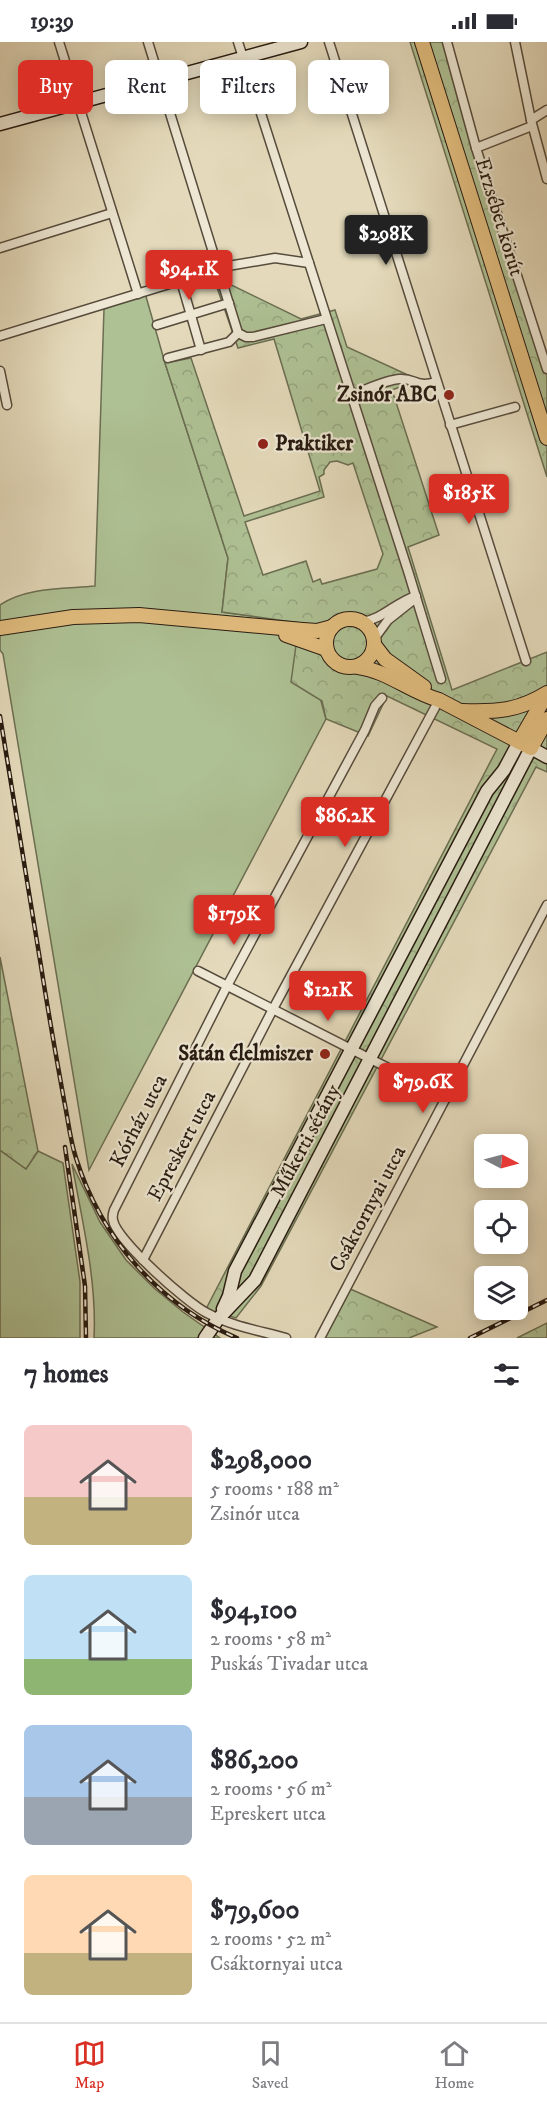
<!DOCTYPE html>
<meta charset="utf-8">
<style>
:root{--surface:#fff;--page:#f2f2f3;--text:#2b2b33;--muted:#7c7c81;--line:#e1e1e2;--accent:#d93025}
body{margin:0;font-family:"IM FELL DW Pica",serif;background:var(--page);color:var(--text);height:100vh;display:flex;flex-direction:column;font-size:22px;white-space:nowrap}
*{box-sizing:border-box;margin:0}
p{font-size:20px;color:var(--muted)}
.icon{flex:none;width:33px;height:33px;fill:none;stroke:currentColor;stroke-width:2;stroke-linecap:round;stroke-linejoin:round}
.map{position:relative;height:1296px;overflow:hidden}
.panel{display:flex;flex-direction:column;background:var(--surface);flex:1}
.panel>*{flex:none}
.hud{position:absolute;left:18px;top:18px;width:512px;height:54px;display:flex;gap:12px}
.needle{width:39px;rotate:96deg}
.tools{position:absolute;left:474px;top:1092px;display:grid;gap:12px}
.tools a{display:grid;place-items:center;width:54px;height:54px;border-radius:9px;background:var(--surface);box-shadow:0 3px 15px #0003;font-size:30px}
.price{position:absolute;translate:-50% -51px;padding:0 14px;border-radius:6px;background:var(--accent);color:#fff;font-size:20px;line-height:39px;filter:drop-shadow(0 2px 3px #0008)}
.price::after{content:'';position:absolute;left:50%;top:36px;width:18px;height:14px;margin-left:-9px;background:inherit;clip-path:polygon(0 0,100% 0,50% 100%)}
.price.on{background:#222;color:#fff}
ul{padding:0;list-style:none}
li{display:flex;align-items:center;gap:18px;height:150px;padding:0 24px}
li span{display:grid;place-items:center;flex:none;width:168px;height:120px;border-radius:9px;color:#555}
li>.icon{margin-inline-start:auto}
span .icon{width:72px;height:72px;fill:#fffc;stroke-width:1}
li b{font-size:26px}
h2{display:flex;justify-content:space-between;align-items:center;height:72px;padding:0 24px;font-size:26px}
.chip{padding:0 21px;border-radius:9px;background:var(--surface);box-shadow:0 3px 15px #0003;font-size:21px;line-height:54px}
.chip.on{background:var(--accent);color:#fff}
.status{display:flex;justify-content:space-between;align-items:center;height:42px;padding:0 30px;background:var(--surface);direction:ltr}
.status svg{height:16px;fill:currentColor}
.dock{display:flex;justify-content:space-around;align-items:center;height:84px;border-top:2px solid var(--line);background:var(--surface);font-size:16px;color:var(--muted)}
.dock a{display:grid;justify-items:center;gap:3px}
.dock .on{color:var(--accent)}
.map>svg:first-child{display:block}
</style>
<div class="status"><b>19:39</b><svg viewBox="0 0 49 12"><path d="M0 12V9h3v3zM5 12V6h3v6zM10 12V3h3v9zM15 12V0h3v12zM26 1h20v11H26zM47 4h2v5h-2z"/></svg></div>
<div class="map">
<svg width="547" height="1296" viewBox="0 0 547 1296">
<defs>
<pattern id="forest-crowns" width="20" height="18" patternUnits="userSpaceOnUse" patternTransform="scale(1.5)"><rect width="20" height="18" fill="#aec194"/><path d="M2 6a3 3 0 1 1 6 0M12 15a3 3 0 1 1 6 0" fill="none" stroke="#96a57f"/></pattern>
</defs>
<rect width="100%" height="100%" fill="#e4dabb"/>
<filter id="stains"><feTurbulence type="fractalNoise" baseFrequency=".00333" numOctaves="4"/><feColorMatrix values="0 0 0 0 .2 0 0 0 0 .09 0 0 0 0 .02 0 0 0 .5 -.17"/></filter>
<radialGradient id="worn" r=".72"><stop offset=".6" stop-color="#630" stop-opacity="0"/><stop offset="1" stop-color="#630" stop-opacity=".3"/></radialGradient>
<g fill="#aec194" stroke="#6b6e52" stroke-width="1.5">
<path d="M145,251L165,321L228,516L222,570L299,580L326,677L89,1128L3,612L0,608V563C26,545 64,547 95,544L104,267Z"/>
<path d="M0,1108L26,1127L38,1109L63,1121L80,1240V1296H0Z"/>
<path d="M72,1122L100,1180L126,1218L155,1247L183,1270L220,1296H94C97,1238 82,1179 72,1122Z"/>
</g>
<g fill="url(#forest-crowns)" stroke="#6b6e52" stroke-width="1.5" fill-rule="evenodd">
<path d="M410,0H451L471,82L547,320V435Z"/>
<path d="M213,234L301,277L335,268L347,305L408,333V342L392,348L439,493L408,505L452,648L547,610V730L536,725L261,1244L236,1276L206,1267L497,707L387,654L368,694L326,677L322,659L291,640L299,581L222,570L228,516L165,321L191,316L244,474L320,449L274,297L238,306ZM337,419L348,423L353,421L383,512L377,527L322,542L320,537L313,540L306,519L263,533L245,480L324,455L319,435L324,432V428L330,420Z"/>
<path d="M0,915L38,1109L26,1127L0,1108Z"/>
<path d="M348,1246L437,1285L409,1296H319Z"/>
<path d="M547,1281V1296H517Z"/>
</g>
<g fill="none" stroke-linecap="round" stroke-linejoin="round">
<defs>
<g id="street">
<path d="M59,0L138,252"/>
<path d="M148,0L238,291L246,295H253L326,277"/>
<path d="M238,0L408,529L441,637"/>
<path d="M329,0L526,619"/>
<path d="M447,0L476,106L547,327"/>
<path d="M515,0L531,78L547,137"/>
<path d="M531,78L547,68"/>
<path d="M476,106L532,84"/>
<path d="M0,206L112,171"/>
<path d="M181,239L201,308"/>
<path d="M157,283L229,261"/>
<path d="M0,294L228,224L275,216L309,221"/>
<path d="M168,316L229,300L238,291"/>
<path d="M0,329L7,363"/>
<path d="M351,353C366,348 384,338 400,337C416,336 415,346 436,340"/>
<path d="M450,383L515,365"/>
<path d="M362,580C383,577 396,560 416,554"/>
<path d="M374,597L388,578L412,559"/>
<path d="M198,929L447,1056"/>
<path d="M143,1218L273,967L439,658"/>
<path d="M286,1296C261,1289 231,1284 207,1271C187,1261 116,1198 113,1178C112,1174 113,1171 114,1168L227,944L365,688L375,664L382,656"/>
<path d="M320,1296L547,863"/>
</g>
<g id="secondary">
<path d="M0,82L301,0"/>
<path d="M223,1267L229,1254L235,1229L487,749L504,728L519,700"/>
<path d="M205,1296L218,1277L255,1238L531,706L547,715"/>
</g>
<g id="primary">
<path d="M422,0L547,396"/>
<circle cx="350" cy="601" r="24"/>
<path d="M0,586L73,575L139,573L303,588L317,589L332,585"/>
<path d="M286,593L326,607"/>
<path d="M375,604L385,617L424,645"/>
<path d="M358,625C388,629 410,650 439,658L531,706L547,677"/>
<path d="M463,669C497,670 518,669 547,651"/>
<path d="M519,700L541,662L547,656"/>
</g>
</defs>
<use href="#street" stroke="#574b3c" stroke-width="11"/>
<use href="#secondary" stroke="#281b11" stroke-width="15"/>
<use href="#primary" stroke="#281b11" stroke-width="16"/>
<use href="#street" stroke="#ede7d3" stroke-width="8"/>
<use href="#secondary" stroke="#ede7d3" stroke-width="12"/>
<use href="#primary" stroke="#e2bd7e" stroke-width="14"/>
<defs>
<g id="rail">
<path d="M0,674C14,757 27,841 41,924C48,969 56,1014 64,1058C68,1077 70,1098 76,1116C101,1196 159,1263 237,1296"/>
<path d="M65,1105L85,1244L86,1296"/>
<path d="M470,1296L547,1258"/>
</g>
</defs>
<use href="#rail" stroke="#281b11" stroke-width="4.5"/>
<use href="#rail" stroke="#ede7d3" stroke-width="2" stroke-dasharray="7" stroke-linecap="butt"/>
</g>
<g fill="#8f2418" stroke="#ede7d3" stroke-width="2">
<circle cx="449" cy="353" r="6"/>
<circle cx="263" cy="402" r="6"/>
<circle cx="325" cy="1012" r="6"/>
</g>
<g text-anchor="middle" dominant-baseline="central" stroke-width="4.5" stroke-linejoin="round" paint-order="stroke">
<g font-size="21" fill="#281b11" stroke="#ede7d3">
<text transform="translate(499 175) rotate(73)">Erzsébet körút</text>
<text transform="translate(139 1079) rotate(-63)">Kórház utca</text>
<text transform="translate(306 1099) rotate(-62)">Műkerti sétány</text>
<text transform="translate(182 1104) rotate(-62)">Epreskert utca</text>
<text transform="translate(368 1167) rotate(-62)">Csáktornyai utca</text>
</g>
<g font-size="21" font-weight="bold" fill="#281b11" stroke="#ede7d3" text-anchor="end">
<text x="437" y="353">Zsinór ABC</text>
<text x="275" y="402" text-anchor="start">Praktiker</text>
<text x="313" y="1012">Sátán élelmiszer</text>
</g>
</g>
<rect width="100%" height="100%" filter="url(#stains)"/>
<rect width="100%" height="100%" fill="url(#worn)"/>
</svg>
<div class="tools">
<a><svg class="needle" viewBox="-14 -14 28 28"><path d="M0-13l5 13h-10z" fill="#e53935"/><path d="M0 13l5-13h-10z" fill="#7c7c81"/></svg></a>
<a><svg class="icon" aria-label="locate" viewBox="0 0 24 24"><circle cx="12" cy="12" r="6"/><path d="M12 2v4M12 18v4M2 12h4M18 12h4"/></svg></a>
<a><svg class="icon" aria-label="layers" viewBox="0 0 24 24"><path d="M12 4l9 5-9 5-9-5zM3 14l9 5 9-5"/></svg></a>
</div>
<b class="price on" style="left:386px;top:224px">$298K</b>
<b class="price" style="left:189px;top:259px">$94.1K</b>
<b class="price" style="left:469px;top:483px">$185K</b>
<b class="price" style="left:345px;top:806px">$86.2K</b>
<b class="price" style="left:234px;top:904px">$179K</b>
<b class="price" style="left:328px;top:980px">$121K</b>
<b class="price" style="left:423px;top:1072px">$79.6K</b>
<div class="hud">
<a class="chip on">Buy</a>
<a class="chip">Rent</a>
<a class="chip">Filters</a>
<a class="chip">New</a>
</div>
</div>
<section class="panel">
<h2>7 homes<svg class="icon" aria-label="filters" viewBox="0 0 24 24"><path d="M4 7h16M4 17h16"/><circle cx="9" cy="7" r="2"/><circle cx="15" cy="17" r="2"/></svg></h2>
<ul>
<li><span style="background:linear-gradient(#f6c9c9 60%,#c2b280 0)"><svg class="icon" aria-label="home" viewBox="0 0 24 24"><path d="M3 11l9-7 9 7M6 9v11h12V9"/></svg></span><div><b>$298,000</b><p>5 rooms · 188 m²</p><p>Zsinór utca</p></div></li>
<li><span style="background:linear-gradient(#bfe0f5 70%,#8fb573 0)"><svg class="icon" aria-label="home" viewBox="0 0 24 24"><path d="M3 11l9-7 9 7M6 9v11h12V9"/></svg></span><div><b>$94,100</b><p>2 rooms · 58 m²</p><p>Puskás Tivadar utca</p></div></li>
<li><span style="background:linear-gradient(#a9c7e8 60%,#9aa5b1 0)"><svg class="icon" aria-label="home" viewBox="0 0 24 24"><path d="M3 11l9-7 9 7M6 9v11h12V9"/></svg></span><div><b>$86,200</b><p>2 rooms · 56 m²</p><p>Epreskert utca</p></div></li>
<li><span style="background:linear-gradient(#ffd9b3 65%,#c2b280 0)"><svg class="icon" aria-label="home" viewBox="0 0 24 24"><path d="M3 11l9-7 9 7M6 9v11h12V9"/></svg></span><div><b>$79,600</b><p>2 rooms · 52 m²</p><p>Csáktornyai utca</p></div></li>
</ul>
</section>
<nav class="dock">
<a class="on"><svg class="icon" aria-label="map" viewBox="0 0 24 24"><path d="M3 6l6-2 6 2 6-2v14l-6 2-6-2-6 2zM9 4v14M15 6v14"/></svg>Map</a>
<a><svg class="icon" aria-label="saved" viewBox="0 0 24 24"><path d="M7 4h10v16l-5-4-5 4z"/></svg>Saved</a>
<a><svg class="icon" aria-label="home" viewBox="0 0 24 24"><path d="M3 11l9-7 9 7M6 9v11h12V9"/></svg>Home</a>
</nav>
